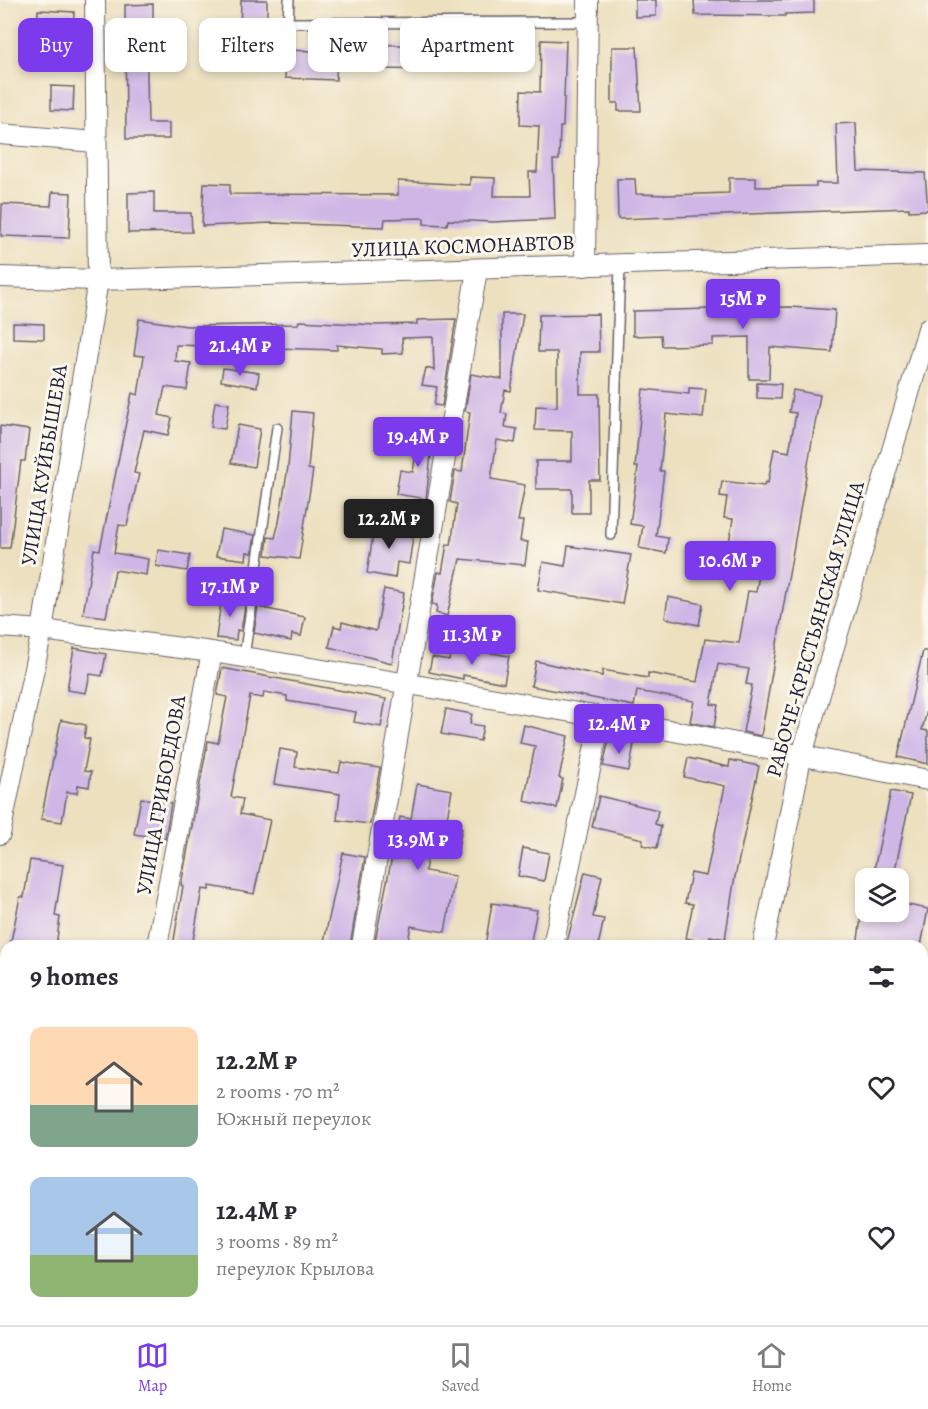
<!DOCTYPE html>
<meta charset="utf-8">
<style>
:root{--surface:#fff;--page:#f2f2f3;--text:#2b2b33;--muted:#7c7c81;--line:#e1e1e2;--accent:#7c3aed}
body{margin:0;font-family:Alegreya,serif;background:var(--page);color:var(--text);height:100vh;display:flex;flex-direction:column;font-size:22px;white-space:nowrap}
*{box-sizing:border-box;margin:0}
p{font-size:20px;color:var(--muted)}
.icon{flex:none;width:33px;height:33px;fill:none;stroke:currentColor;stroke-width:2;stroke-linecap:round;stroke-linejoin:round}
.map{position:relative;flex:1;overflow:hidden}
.drawer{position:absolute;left:0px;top:940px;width:928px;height:386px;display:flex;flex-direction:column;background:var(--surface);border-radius:18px 18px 0 0;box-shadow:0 3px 9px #0003}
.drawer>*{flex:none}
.top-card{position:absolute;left:18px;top:18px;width:600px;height:54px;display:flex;gap:12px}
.controls{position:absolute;left:855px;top:868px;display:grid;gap:12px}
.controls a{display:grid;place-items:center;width:54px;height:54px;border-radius:12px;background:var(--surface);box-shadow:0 3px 9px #0003;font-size:30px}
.price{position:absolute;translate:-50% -51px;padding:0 14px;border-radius:6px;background:var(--accent);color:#fff;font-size:20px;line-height:39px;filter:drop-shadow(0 2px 3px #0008)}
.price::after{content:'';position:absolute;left:50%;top:36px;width:18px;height:14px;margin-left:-9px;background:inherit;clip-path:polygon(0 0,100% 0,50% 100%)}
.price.active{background:#222;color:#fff}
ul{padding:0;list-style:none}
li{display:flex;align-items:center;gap:18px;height:150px;padding:0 30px}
li span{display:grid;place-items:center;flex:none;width:168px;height:120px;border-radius:12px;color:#555}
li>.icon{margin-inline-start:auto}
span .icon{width:72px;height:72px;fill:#fffc;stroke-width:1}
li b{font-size:26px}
h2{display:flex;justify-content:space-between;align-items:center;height:72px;padding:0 30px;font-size:26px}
.pill{padding:0 21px;border-radius:12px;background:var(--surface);box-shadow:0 3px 9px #0003;font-size:21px;line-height:54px}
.pill.active{background:var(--accent);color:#fff}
.dock{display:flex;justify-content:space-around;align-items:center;height:84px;border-top:2px solid var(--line);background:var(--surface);font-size:16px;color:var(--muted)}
.dock a{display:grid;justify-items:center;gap:3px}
.dock .active{color:var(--accent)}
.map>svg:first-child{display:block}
</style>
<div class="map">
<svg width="928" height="1325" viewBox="0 0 928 1325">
<rect width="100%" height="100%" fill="#fbf7ec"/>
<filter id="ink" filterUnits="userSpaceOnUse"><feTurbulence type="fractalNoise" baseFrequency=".0167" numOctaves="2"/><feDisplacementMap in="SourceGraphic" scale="12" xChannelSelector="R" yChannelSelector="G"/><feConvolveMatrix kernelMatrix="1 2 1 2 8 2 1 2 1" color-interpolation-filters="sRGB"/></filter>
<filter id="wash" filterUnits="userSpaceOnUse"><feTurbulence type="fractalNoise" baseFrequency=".008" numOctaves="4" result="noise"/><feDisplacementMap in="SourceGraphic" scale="24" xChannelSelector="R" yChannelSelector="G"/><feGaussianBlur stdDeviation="1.35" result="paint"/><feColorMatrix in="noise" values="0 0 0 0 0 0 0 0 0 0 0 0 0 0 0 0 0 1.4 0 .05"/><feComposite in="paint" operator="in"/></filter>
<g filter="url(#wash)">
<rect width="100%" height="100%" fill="#ede0bf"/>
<g id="blocks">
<g fill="#cfb6e6">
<path d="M241,0H267V60L239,59Z"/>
<path d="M635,0H656V16L635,17Z"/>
<path d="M694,0H814V13L785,14V16L695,15Z"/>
<path d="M153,4V31L146,32L148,123H169V139H126L125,5Z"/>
<path d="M38,10L74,12L73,39L37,38Z"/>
<path d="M541,40L566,41L563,127H560L559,160H553L555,219L493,222L448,220L447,225L424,224V218L385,219L384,227L272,223L202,226L204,183L230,184V194L398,195V181L470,185V177L495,178L494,196H530L529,172H537L539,126L520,125L521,91L540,92Z"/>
<path d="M428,41L459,42L458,70L369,69L370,44L428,46Z"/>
<path d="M612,47H637L641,111H618V103H612Z"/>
<path d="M286,50L337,52L336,80L285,78Z"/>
<path d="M51,86L74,87L73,111L51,110Z"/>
<path d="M856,123L858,171L925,173L928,210L909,211V208L618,219L617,179H635L636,194L668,195L729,193V178H756V187L816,186V183H838L836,124Z"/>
<path d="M52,192L71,193L69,238L1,236L2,204L51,206Z"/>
<path d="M154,192V213H191L192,232L128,233V193Z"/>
<path d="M790,307L835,310L832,352L770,347L769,379H749V337L713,338V345L662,346L661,335L633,336V311Z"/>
<path d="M502,314H523L511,391L505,390L501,413L507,414L505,427L517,429L515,443L497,440L491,479L525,485L518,521H523L520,541L528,542L525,565L460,559L447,616L436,613L437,605L432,604L438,572L442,573L447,544L451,545L457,504L450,502L455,471L462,472L470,412L465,411L471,374L502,379Z"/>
<path d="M598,314L599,352H580V394H599L600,480H589V513H572V489H536V461H572V431L535,430L536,406L557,407V352H538L539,315Z"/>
<path d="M139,319L187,326L298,324L299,321L376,325L417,324V320L456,319L442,406L434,405L437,387L422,385L426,368L434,370L433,337L402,338L403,353L382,354V349L337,345V350L176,345L175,361L191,363L187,390L165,387L159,415L172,418L168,435L144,430L134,473L139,474L132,504L127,526L119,525L114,553L148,559L146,575L115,570L106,617L83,614L94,549L100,550L132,393L138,395L144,356L134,355Z"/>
<path d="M13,323L44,324V339L13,338Z"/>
<path d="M223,368L259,373L257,387L221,381Z"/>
<path d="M757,383L781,384L780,399L757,398Z"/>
<path d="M689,388L706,389L703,418L666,414L660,471H664L656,536L668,538L666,553L639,548L643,526L630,524L638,467H635L643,389L689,394Z"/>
<path d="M793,390L820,395L761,736L743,732L752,685L746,684L749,669L718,664L711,704L718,705L714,727L690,722L694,701L637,691L634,706L531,686L536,661L602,676L603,670L648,678V673L697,682L705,639L739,643L748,591L756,592L763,553L728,548L733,519L724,518L727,497L720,496L722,481L764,486L765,482L768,483L774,449L789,452L796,413L789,412Z"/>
<path d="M215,402L229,404L225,429L211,427Z"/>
<path d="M293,411L313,413L308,469L313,470L299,559L266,555L268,537L275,538L279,522L288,467Z"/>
<path d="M238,425L260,429L254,467L231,463Z"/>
<path d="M0,426L29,430L25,461H21L10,548H0Z"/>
<path d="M420,426L434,428L426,499L396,494L400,470L413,472Z"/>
<path d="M375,523L414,530L409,564L397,562L395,578L367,573Z"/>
<path d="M221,529L255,535L252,553L247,552L246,560L216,556Z"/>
<path d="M568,546L631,555L622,604L538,590L543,562L565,566Z"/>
<path d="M158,550L190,555L187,571L156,566Z"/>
<path d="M384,589L404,593L392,663L329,647L334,626L341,628L342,622L376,631Z"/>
<path d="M222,595L242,598L241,604L245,605L241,631L237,630L236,640L216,638Z"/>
<path d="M668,597L703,604L699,625L665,618Z"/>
<path d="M258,607L305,617L301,636L292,634L291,641L254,633Z"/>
<path d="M74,648L106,654L102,676L90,674L86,693L67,690Z"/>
<path d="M452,649L479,655L480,651L509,656L504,683L463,675V679L429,672L432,657L449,660Z"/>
<path d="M923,651H928V707L922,730L928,731V764L898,757Z"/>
<path d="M222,668L386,699L381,727L354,722L356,712L287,701V696L264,692L263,698L250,696L231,797L243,799L240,814L270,820L254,894L210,886L209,890L202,889L192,946H173L183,886L181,885L208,741L218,743L227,697L217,695Z"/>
<path d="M446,709L472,714L470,724L483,726L480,741L441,734Z"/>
<path d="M61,720L86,725L84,738L90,739L84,771L91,772L89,787L78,785L77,793L67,792L62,822L41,819Z"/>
<path d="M524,725L568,736L559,778L563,779L557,808L524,801L535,746L520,743Z"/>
<path d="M609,740L634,744L629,771L603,766Z"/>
<path d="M280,749L297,752L295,767L339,773L341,762L380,768L370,824L337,820L340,794L274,784Z"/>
<path d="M688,758L729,767L730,760L759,766L734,882L725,939L710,936L709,943L686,938L693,904L685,903L691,873L706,876L725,786L684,777Z"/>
<path d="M417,784L452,790L446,824L462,828L458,848L430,842L425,871L455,876L445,932L411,926L407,946H374L400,817L411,819Z"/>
<path d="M891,791L911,795L893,879H872Z"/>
<path d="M599,796L658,810L655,824L661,826L657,848L642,845L643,839L592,827Z"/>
<path d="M141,798L171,803L165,839L134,834Z"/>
<path d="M523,848L549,853L544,881L518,876Z"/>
<path d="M343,853L365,857L350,946H323Z"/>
<path d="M30,860L63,865L55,916L60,917L56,946H10L20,897H24Z"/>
<path d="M585,872L602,876L593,917L604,919L598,946L567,942Z"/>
<path d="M492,903L537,910L530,946H485Z"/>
<path d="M898,903L928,909L921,946H857L862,912H898Z"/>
</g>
</g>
</g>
<g filter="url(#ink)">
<use href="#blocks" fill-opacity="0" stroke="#696469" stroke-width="1.5"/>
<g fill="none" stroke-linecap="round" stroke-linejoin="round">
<defs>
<g id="lane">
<path d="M289,0L288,23L587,22"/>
<path d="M611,535L620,265"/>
<path d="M244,657L277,428"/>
<path d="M500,1325L501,1323"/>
</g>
<g id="street">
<path d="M0,134L96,142"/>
<path d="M585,266L588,0"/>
<path d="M0,277L98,280L928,255"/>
<path d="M0,627L42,630L212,652L409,684L601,717L928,780"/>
<path d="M0,834L42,630L98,280L95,0"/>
<path d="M157,946L212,652"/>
<path d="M362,946L477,270"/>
<path d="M553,946L601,717"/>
<path d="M763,946L801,758L928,329"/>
<path d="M0,1095L6,1096"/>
<path d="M922,1248L928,1249"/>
<path d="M91,1325L92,1320"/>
<path d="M302,1325L303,1320"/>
<path d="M689,1325L690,1320"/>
</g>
</defs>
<use href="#lane" stroke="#696469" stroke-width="12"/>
<use href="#street" stroke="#696469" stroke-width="22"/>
<use href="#lane" stroke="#fff" stroke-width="9"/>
<use href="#street" stroke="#fff" stroke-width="20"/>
</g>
</g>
<g text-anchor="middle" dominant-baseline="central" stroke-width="6" stroke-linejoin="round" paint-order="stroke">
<g font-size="21" fill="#22223b" stroke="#fbf7ec">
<text transform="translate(463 246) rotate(-2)">УЛИЦА КОСМОНАВТОВ</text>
<text transform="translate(44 465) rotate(-81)">УЛИЦА КУЙБЫШЕВА</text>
<text transform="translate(815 629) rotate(-74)">РАБОЧЕ-КРЕСТЬЯНСКАЯ УЛИЦА</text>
<text transform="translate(161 795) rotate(-80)">УЛИЦА ГРИБОЕДОВА</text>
</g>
</g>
</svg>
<div class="controls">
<a><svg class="icon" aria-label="layers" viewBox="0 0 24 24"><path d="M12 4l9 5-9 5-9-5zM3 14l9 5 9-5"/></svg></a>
</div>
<b class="price" style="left:743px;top:330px">15M ₽</b>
<b class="price" style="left:240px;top:377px">21.4M ₽</b>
<b class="price" style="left:418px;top:468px">19.4M ₽</b>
<b class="price active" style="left:389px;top:550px">12.2M ₽</b>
<b class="price" style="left:730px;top:592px">10.6M ₽</b>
<b class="price" style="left:230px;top:618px">17.1M ₽</b>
<b class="price" style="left:472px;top:666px">11.3M ₽</b>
<b class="price" style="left:619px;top:755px">12.4M ₽</b>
<b class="price" style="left:418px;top:871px">13.9M ₽</b>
<div class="top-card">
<a class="pill active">Buy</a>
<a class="pill">Rent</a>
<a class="pill">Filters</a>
<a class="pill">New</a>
<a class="pill">Apartment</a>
</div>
<section class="drawer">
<h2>9 homes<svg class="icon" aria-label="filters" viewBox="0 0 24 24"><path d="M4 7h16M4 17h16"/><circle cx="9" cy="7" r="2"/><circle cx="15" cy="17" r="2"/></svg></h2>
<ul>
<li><span style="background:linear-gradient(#ffd9b3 65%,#7fa58c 0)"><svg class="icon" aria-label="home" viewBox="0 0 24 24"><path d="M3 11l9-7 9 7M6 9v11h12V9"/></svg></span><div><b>12.2M ₽</b><p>2 rooms · 70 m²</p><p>Южный переулок</p></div><svg class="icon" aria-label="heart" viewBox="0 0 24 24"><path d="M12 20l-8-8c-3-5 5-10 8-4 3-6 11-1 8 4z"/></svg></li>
<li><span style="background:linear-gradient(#a9c7e8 65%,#8fb573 0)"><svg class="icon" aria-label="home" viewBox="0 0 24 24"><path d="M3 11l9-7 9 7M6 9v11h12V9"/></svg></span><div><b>12.4M ₽</b><p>3 rooms · 89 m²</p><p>переулок Крылова</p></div><svg class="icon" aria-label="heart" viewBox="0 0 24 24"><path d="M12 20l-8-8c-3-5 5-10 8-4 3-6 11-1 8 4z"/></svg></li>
</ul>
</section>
</div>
<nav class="dock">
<a class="active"><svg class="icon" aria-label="map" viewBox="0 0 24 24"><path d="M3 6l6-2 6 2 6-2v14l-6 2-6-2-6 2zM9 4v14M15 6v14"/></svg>Map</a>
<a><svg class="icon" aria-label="saved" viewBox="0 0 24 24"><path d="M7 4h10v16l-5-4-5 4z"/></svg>Saved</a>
<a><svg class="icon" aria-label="home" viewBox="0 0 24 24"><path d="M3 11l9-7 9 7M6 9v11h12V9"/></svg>Home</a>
</nav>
